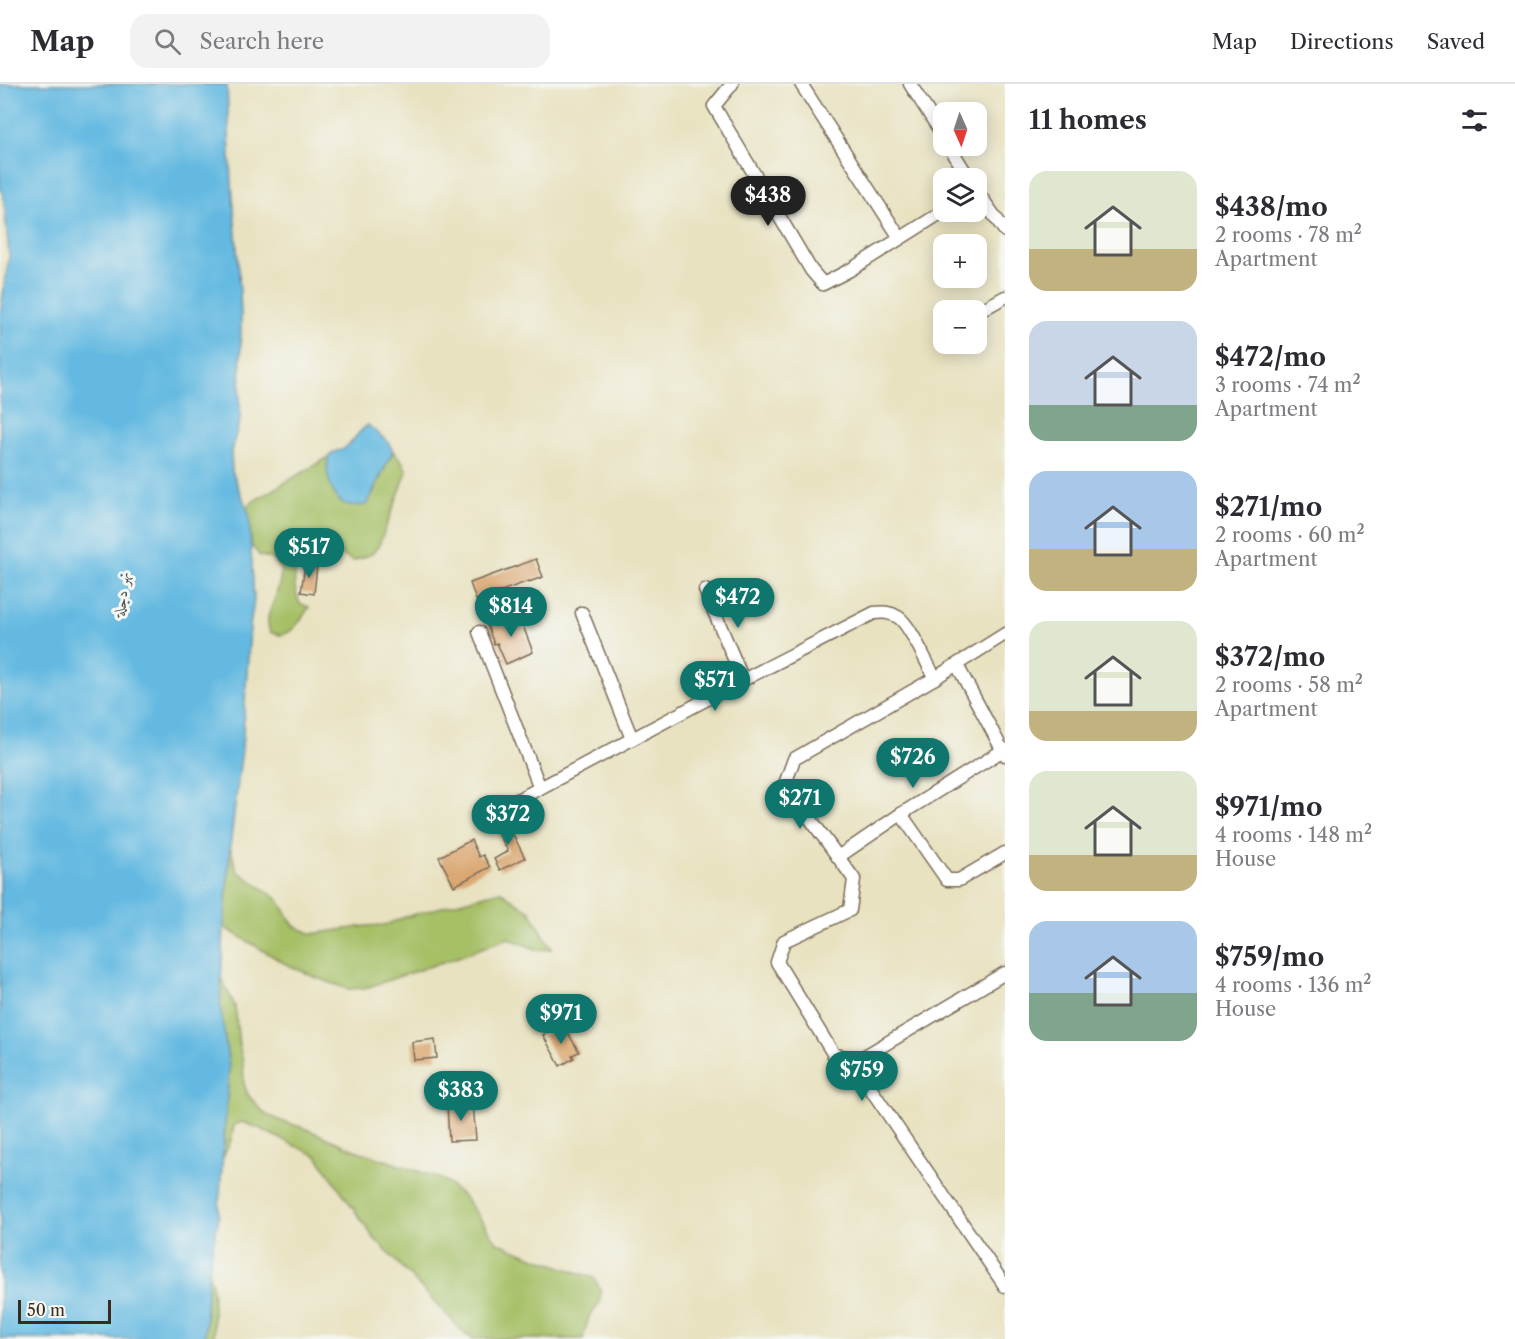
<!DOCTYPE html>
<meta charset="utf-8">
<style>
:root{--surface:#fff;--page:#f2f2f3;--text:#2b2b33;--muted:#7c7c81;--line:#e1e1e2;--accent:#0f766e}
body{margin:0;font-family:"Libre Caslon Text",Amiri,serif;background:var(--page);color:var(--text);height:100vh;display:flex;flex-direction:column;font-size:22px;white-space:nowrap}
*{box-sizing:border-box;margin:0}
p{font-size:20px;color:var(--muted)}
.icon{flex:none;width:33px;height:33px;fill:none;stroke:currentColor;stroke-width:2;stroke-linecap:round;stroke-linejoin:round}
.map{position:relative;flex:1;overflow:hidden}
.drawer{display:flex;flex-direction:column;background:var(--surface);width:510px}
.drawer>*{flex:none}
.needle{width:39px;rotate:177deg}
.buttons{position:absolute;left:933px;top:18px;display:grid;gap:12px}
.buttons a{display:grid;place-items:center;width:54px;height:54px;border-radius:12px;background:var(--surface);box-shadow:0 3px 15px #0003;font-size:30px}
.scale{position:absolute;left:18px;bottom:15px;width:93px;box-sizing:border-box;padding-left:6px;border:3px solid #3b2a1e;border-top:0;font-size:16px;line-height:21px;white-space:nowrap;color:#3b2a1e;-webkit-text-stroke:4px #f6f6f2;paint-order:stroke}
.price{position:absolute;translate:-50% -51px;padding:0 14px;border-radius:21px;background:var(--accent);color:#fff;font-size:20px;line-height:39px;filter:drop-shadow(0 2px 3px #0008)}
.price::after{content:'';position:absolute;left:50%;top:36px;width:18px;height:14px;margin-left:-9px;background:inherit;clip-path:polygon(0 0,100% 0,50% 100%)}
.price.current{background:#222;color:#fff}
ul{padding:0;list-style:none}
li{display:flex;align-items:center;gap:18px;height:150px;padding:0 24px}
li span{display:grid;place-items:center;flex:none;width:168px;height:120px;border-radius:18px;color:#555}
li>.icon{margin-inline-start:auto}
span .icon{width:72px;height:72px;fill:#fffc;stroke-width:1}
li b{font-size:26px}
h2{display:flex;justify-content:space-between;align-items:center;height:72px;padding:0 24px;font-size:26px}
header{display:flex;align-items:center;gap:36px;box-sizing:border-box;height:84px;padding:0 30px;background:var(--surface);border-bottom:2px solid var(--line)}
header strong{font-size:28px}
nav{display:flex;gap:33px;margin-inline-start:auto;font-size:21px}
.search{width:420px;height:54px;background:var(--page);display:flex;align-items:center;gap:15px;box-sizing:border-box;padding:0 21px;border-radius:18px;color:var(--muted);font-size:22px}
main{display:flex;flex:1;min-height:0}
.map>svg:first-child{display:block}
</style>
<header>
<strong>Map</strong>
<div class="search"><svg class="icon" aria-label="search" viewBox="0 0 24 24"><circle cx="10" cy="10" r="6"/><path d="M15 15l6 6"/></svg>Search here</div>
<nav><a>Map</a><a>Directions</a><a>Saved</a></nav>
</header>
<main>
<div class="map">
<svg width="1005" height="1255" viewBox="0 0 1005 1255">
<rect width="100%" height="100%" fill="#f6f6f2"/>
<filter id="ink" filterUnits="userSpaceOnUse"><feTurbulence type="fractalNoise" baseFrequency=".0167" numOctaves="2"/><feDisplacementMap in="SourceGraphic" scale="12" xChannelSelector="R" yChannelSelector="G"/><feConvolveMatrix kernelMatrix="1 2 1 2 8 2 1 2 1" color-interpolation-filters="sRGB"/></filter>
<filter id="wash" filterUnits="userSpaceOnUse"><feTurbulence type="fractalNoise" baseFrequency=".008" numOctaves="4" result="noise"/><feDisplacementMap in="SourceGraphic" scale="24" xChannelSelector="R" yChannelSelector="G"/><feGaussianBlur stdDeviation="1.35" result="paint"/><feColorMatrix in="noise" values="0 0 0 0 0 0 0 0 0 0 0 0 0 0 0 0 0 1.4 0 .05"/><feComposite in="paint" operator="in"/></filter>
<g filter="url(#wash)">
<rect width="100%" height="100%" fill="#e8e2c0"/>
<g fill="#a6c066" stroke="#707542" stroke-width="1.5">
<path d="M393,367L402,377L407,388L379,461L372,470L353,477C344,472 330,463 318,465C314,466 309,470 306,472C291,484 293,503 300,520L309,523C303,533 293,550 280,551C279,551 272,549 270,548C269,544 267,539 268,534C273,512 298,477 260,472L251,461L249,430L246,424L255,416L329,373L328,381L367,421Z"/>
<path d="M230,763L237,787L278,815L294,842L312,850L366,842L385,841L405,833L500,807L530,827L552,865L538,866L508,854L461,872L365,904L348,905L317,894L284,879L224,843Z"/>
<path d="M221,893L235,923L239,961L243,978L244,1000L248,1011L265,1030L281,1037L304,1044L355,1066L444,1096L466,1115L497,1158L530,1172L594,1194L601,1207L599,1220L589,1233L583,1252L584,1255H474L466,1251L373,1153L317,1072L258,1044L242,1038L234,1041L231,1056L223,1074L229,983L220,920Z"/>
<path d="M208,1191L212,1198L214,1255H205Z"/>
</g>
<g fill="#64b9e1" stroke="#507280" stroke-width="1.5">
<path d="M0,0H227L230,72L239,190L241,230L240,336L231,367L232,387L249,430L254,516L250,543L242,664L230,763L224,843L220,920L229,983L218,1139C208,1177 206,1215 205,1255H0V230L9,172L4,117L0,101Z"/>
<path d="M368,341L388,358L393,367L366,421C358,422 347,423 340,417C330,409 324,384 329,373C332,366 339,368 345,364C352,360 357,348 368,341Z"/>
</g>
<g id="blocks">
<g fill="#dba873">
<path d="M536,475L543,493L529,498V497L476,516L470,499Z"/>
<path d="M305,481L317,482L314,510L301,508Z"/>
<path d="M518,529L533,568L506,580L497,559L494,560L487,541Z"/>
<path d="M504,733L525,774L500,786L494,775L508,767L493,739Z"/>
<path d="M471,756L479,773L483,771L490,783L454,802L439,773Z"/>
<path d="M563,940L579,968L572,971L574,974L560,982L543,951Z"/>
<path d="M435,955L437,974L414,976L412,958Z"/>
<path d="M473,1019L476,1056L449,1057L447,1020Z"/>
</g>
</g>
</g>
<g filter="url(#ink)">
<use href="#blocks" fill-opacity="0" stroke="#786a57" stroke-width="1.5"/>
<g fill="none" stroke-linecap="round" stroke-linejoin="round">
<defs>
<g id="street">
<path d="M732,0L714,22L811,186L823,200L850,186L944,127"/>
<path d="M801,0L900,154"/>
<path d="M910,0L944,53"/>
<path d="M949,62L969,94"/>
<path d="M976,106L1005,147"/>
<path d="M976,229L1005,213"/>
<path d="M705,506L743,596"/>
<path d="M582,529L632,655"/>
<path d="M479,548L540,704"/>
<path d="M957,581L1005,671"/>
<path d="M901,730L947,796H959L1005,769"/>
<path d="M478,737L743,596L874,529C883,528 890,528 898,533C910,540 927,580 935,594"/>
<path d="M838,773L901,730L1005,665"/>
<path d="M1005,889L860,975V989L1005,1202"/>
<path d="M860,975L834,971L777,878L784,857L850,826L854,795L785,700L794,675L935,594L1005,550"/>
</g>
</defs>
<use href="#street" stroke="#786a57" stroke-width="15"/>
<use href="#street" stroke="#fff" stroke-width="12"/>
</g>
</g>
<g text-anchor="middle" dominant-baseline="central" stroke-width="6" stroke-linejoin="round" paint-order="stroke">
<g font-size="16" font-style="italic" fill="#475558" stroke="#f6f6f2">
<text transform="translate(121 510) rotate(-85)">نهر دجلة</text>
</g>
</g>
</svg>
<div class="buttons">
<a><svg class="needle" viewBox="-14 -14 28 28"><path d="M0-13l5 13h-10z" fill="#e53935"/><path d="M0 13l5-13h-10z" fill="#7c7c81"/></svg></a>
<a><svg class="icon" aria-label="layers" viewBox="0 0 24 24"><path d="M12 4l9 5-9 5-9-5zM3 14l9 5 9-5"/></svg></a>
<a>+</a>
<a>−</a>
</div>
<div class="scale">50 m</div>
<b class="price current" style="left:768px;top:143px">$438</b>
<b class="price" style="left:309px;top:495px">$517</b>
<b class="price" style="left:738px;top:545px">$472</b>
<b class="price" style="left:511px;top:554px">$814</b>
<b class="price" style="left:715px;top:628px">$571</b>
<b class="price" style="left:913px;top:705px">$726</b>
<b class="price" style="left:800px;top:746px">$271</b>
<b class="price" style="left:508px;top:762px">$372</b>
<b class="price" style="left:561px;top:961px">$971</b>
<b class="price" style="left:862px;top:1018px">$759</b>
<b class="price" style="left:461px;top:1038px">$383</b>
</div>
<section class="drawer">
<h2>11 homes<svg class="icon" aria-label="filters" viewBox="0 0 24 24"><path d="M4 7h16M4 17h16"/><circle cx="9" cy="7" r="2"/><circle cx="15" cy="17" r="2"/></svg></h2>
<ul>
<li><span style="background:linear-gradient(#dfe7d0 65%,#c2b280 0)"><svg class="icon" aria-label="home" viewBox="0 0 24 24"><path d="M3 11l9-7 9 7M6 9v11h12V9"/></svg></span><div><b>$438/mo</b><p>2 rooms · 78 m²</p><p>Apartment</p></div></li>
<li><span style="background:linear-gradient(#c9d6e8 70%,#7fa58c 0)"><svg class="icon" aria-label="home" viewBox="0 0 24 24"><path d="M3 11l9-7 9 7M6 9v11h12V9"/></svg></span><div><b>$472/mo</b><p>3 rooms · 74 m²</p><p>Apartment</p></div></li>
<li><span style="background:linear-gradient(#a9c7e8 65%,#c2b280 0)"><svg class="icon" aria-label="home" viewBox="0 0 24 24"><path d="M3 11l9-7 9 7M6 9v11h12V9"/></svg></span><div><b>$271/mo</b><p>2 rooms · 60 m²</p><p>Apartment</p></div></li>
<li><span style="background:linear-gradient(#dfe7d0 75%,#c2b280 0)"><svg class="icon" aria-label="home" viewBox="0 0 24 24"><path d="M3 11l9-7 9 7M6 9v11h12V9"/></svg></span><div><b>$372/mo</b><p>2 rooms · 58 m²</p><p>Apartment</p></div></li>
<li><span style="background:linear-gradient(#dfe7d0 70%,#c2b280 0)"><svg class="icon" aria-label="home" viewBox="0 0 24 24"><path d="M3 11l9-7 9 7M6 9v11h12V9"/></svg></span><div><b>$971/mo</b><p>4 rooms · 148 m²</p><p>House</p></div></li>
<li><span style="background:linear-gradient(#a9c7e8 60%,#7fa58c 0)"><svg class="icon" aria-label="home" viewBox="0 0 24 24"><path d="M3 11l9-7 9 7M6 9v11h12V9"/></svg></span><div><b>$759/mo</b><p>4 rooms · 136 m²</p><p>House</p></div></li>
</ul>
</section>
</main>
